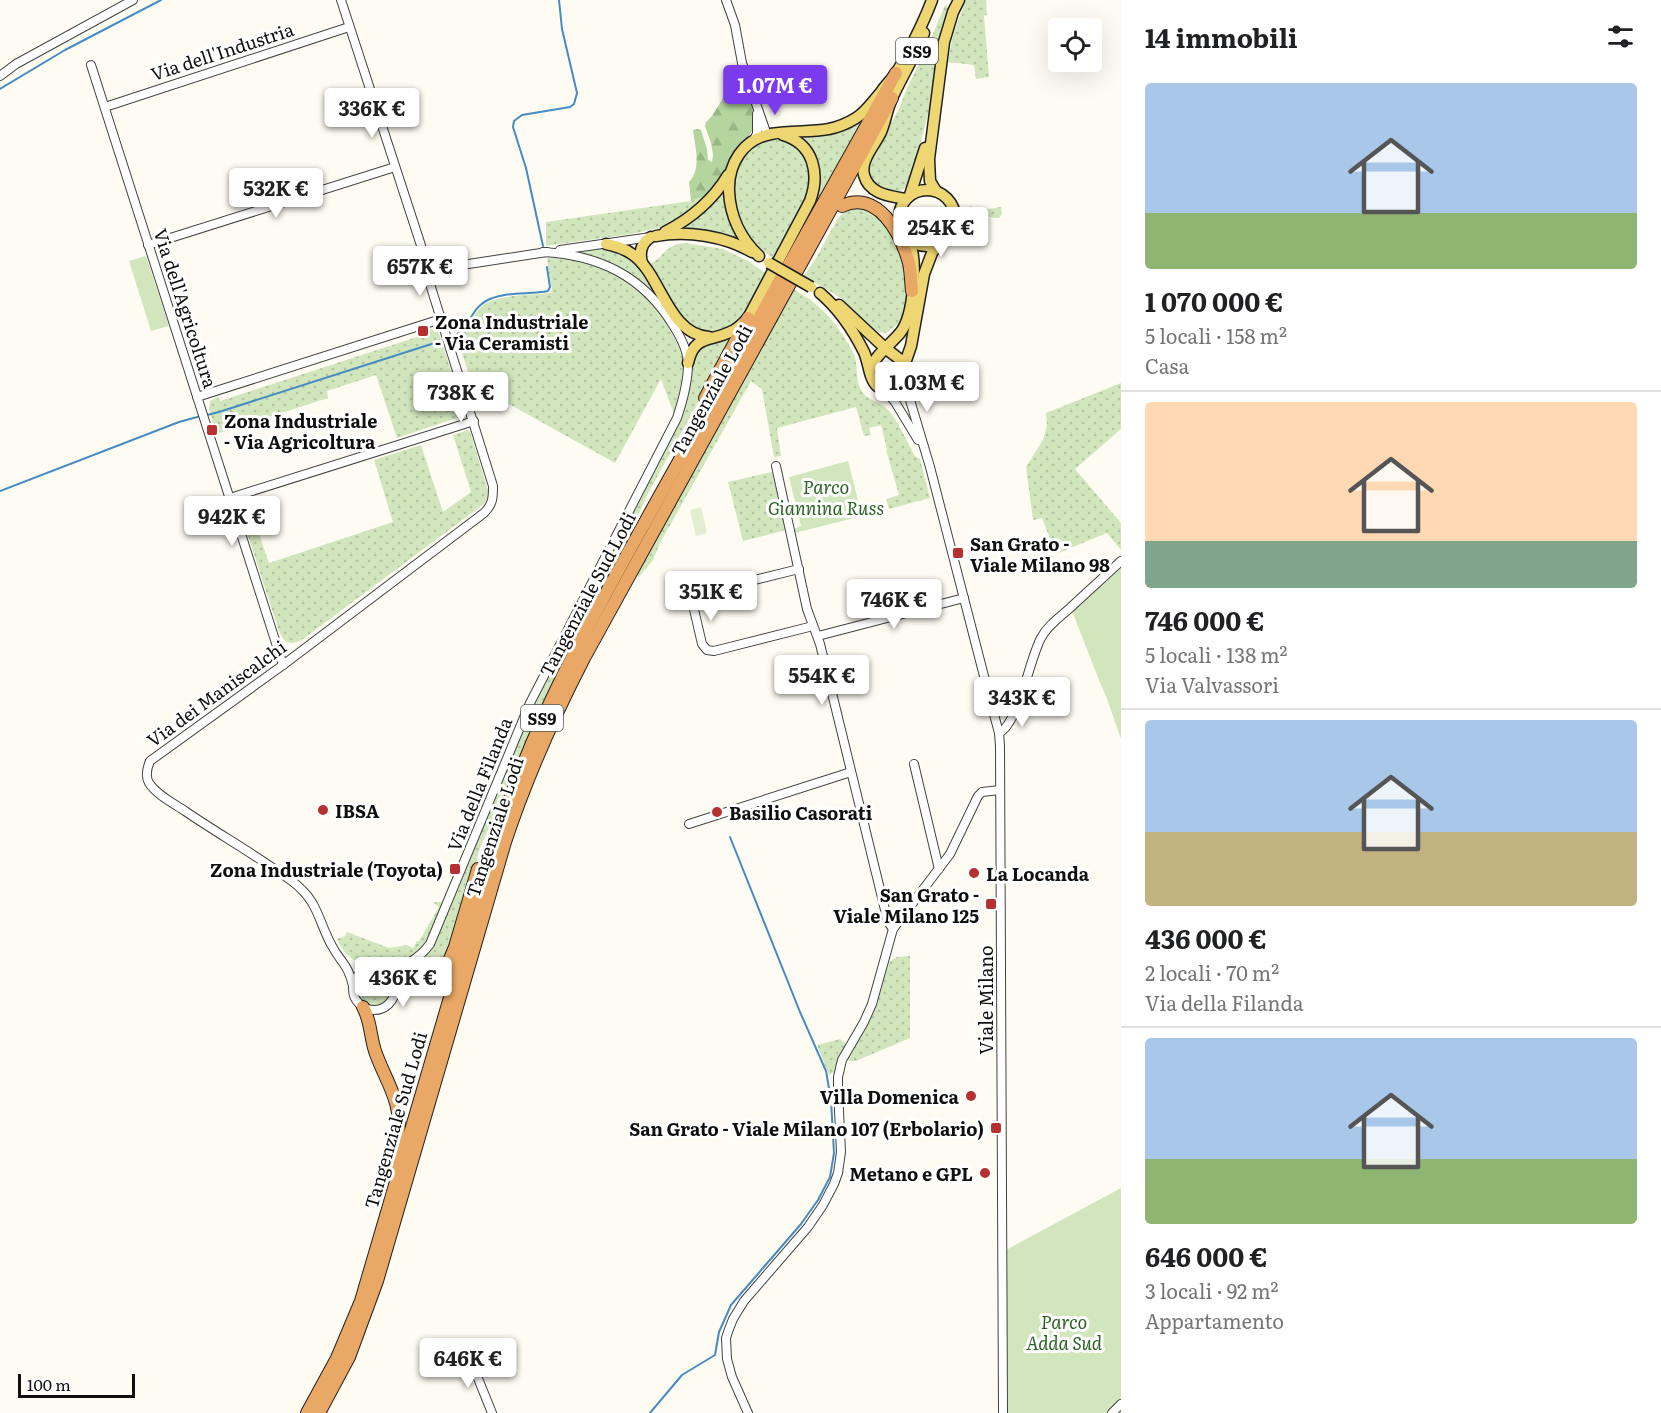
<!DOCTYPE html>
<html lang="it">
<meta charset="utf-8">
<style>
:root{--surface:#fff;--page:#f6f6f6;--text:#202124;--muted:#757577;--line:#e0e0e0;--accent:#7c3aed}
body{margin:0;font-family:Literata,serif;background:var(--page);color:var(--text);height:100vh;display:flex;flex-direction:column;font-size:22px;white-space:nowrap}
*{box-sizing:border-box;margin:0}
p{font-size:20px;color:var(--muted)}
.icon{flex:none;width:33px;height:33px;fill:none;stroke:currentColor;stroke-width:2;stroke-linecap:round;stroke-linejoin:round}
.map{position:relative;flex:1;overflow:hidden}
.drawer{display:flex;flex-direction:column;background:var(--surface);width:540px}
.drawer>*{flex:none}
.fabs{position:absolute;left:1048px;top:18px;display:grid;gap:12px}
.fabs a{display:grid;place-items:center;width:54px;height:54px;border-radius:6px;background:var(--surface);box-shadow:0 6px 24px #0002;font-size:30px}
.scale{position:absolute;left:18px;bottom:15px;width:117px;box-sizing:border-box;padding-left:6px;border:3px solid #0f0f0f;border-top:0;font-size:16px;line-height:21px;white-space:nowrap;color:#0f0f0f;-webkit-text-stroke:4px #fff;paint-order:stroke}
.price{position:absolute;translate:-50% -51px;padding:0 14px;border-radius:6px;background:#fff;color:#222;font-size:20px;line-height:39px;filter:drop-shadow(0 2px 3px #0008)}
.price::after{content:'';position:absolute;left:50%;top:36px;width:18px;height:14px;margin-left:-9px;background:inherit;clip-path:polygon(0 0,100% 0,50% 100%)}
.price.on{background:var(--accent);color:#fff}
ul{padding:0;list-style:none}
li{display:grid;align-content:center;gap:12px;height:318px;padding:0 24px}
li+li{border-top:2px solid var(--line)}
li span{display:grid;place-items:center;height:186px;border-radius:6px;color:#555}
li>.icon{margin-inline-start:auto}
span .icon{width:108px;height:108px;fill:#fffc;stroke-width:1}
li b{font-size:26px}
h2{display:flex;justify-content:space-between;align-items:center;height:72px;padding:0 24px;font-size:26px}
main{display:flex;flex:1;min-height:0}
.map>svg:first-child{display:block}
</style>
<main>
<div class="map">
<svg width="1121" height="1413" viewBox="0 0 1121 1413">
<defs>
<pattern id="grass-dots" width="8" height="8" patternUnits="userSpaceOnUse" patternTransform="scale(1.5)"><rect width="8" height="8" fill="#d1e6bd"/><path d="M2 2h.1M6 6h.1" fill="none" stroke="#b2c4a1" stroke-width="1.8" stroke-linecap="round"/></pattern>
<pattern id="forest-firs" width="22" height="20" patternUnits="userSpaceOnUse" patternTransform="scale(1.5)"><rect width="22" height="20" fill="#b4d69e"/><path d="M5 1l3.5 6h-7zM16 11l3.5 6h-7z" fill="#9ab687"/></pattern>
</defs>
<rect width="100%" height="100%" fill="#fefcf2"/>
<g fill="url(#grass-dots)">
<path d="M966,0H986L987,15L984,16L989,77L976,79L974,65L948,62L953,35Z"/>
<path d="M945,5L948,7L940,35L931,103L910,182C899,200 878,190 869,176L868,164L899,109L907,88L927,48Z"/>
<path d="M858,122L860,124L817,201L815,200C825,170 820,160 799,138L800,136Z"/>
<path d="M772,140H781L789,142L803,152L810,166L811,189L776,260C768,255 760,249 755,242C729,210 722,151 772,140Z"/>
<path d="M724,188L734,231L740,243L680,230Z"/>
<path d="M710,194L678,220L662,227L631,234L546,246V222L691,201Z"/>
<path d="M971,205L975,211L1001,207L1002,214L999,218H996L975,214L967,210Z"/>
<path d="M853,209C860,209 866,209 872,212C892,223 904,261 906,282C908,296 905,311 900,324H898L886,333L878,332L873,328L870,329L842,299L825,288L803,277L815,260L838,218L847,210Z"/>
<path d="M685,243L723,249L748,261L767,274C760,287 754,303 745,315C739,324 732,327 722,330C684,341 664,291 648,265C664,258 665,244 685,243Z"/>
<path d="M595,249C626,247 639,266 654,291H651L626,271L582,252Z"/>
<path d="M547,258C602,257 647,286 672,334C676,342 683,354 683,364C683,377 678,401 674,414L661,379L615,463L500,399L479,406L460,347L453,343L452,341C466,335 470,318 480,308C496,293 529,296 550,293L552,290Z"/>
<path d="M793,289C817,302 832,318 846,340C849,346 853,351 855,357C858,369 855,382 863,393C869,400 879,402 886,408C899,420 906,441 915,456L920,459L930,498L889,509L886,499L899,495L886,450L887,449L881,425L869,428L871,435L864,436L856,407L777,428L781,456L774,457L762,389L751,381L660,543L653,560L639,577L637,575Z"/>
<path d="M430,329L437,330L439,334L465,413L463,416L397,438L376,375L327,391L328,398L216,434L209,409L210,401L218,397L220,401L420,336V332Z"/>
<path d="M732,337L733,339L646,497L623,552L575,639L540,708L501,805L481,845L455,933L443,966L435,976L417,985L403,981L399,972L416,964L423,959L436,940L461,883L519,738L534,704L682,419L686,404L692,363L700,347L715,341Z"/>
<path d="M1121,383V429L1075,469L1121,523V550L1107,533L1056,554L1042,518L1033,520L1026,467L1043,440L1047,425L1046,413Z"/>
<path d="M468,430L470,432L488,490V497L485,503L303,639C290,647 283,643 278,628L239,508L242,503L248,501L269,563L393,522L374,460L421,445L443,512L471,492L453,435Z"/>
<path d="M772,472L786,530L743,541L728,482Z"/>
<path d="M435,902H442L443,904L426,943C419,953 402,966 389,965C384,964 380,962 375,962C370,961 365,963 361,963C350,960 341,949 337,939L345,936L347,932L389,948L407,945L413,948L417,941H419L439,907L434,903Z"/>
<path d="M910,956V1038L856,1061H849L847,1057L875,1004L889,962L897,957Z"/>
<circle cx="376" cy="989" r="18"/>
<path d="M840,1039L847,1045L834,1072L829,1075L817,1045Z"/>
</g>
<path fill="url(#forest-firs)" d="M739,77L744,78L753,108L752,131L746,140L736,149L721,180L710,194L691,201L689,182C702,169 695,147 693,130L697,129L701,130L707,149L708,160L712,162L713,155L711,143L705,126L706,122L712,116L734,80Z"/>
<g fill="#d1e6bd">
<path d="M146,256L169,326L151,331L129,261Z"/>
<path d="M848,461L862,516L795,533L794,529L801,526L789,477Z"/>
<path d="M1121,566V739L1106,696L1101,685L1072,611Z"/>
<path d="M1121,1188V1413H1008L1006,1250Z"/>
</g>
<path fill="#e2eecf" d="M701,507L707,533L696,536L690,510Z"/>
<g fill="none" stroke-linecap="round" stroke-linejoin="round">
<g stroke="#478bc3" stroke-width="2">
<path d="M0,89L65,50L161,0"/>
<path d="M543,246L526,168L513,127L514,121L522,115L570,107L574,104L577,93L562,29L559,0"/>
<path d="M450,338C471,330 469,310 486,301C504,291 529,295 548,291L550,287L547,267"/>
<path d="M207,415L219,412L444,340"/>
<path d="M0,491L179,422L201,416"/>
<path d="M650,1413L682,1375L715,1355L719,1332L731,1305L801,1224L818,1200L830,1177L834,1153L831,1100L826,1071L800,1012L730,837"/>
</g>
<defs>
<g id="minor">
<path d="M341,0L429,270L430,284L493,486C493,498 493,504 484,513L283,665L150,761C147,768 145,776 149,783C157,795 173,803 185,811C214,831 244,848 273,868C283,875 294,881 302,890C318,905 321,927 332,946C341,963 348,964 353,986"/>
<path d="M726,0L735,25L742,63L767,135"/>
<path d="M91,65L283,665"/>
<path d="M0,76L16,64L133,0"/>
<path d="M105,107L349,27"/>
<path d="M753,141L757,134V114"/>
<path d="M148,245L395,167"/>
<path d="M560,250L651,237"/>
<path d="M429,270L547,252"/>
<path d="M904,380L930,467L992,707L999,733L1000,746L1003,1413"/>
<path d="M885,390L895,402L918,440"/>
<path d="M197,397L441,319"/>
<path d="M776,466L807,609L820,644L888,922L893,929"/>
<path d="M230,498L474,421"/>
<path d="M799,569L702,593C697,596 693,599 693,605L702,644L707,650L714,651L813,626"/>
<path d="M818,636L964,598"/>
<path d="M992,707L1011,704L1019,699"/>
<path d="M999,733C1019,723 1029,660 1041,638C1047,626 1060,617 1070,608C1087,592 1104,577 1121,561"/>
<path d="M914,764L939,869"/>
<path d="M689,824L851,772"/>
<circle cx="374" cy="989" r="21"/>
<path d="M386,971C405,966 418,960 430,944L530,703L677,418C682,403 688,380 688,364C688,351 680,336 673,325C643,276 599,255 543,252"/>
<path d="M469,1356L492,1413"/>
<path d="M748,1413L732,1377L727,1359L726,1338L729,1329L733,1319L744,1301L808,1227L823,1205L834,1184L838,1173L841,1152L838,1090V1077L842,1060L864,1022L872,1004L893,929L950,854L978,796L982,792L1000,790"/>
<path d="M1112,1413L1121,1404"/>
</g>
<g id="major">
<circle cx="927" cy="218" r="28"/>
<path d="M936,191L930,181L929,159L944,42L953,12L959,0"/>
<path d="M910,195L925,148"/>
<path d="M906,199C889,196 869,194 864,175C860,160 875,145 881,132C886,120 887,108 893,96C903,75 915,55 924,33"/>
<path d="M665,232C690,219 713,200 728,175"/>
<path d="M656,236C686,230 725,236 752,252"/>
<path d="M606,244C615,246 624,248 632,254C661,273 667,334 709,337"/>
<path d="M759,256C741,239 730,216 729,191C728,164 743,139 771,134C802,128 826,137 856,118C866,112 873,101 881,92C885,86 891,80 895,74C900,68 903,61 907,54C916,37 925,19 932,0"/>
<path d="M642,263C639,252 641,243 651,237"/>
<path d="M820,293C839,309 853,330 864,352C869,363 869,379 877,386C887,394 898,389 904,380V366L911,346L924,274L932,253L938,244"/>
<path d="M839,305L885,348L902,361L904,366"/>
<path d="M688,363C694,335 709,342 730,332C738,329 743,323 748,318L810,201C820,174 814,144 783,135"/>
<path d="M870,370C875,355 890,345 900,333C914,316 918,261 909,241"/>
</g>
<g id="highway">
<path d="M842,206C878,189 901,234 909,263C911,272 911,282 912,291"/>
<path d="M705,398L748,318"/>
<path d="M393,979L398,984L407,988H419L433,984L445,971L455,947L478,869"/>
<path d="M363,1007C371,1021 370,1036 375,1051C381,1069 391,1085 396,1103C402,1124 398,1146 392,1166"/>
<path d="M307,1413L337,1358L361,1301L495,844C535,713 602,600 668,481C744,345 820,209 896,73"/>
<path d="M319,1413L349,1357L377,1281L505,842C526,779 553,718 584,658L892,98"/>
</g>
</defs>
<use href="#minor" stroke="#424242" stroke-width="10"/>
<use href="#major" stroke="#202020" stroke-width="13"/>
<use href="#highway" stroke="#202020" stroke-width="14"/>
<use href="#minor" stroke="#fff" stroke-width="8"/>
<use href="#major" stroke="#eed672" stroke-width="10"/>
<use href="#highway" stroke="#e9a865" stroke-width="12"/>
<defs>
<path id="major-bridge" d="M769,263L811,287"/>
</defs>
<use href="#major-bridge" stroke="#202020" stroke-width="13" stroke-linecap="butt"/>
<use href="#major-bridge" stroke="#eed672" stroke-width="10"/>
</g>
<g fill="#b53131" stroke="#fff" stroke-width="2">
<rect x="417" y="325" width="12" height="12" rx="3"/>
<rect x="206" y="424" width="12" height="12" rx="3"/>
<rect x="952" y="547" width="12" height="12" rx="3"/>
<circle cx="323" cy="810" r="6"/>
<circle cx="717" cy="812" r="6"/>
<rect x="449" y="863" width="12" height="12" rx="3"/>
<circle cx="974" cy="873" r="6"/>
<rect x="985" y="898" width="12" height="12" rx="3"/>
<circle cx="971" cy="1096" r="6"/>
<rect x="990" y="1122" width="12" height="12" rx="3"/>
<circle cx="985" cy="1173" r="6"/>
</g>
<g text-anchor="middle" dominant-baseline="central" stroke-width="6" stroke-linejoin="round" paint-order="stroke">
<g fill="#fff" stroke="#575757" stroke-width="1.5">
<rect x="896" y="38" width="42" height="26" rx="4.5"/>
<rect x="521" y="705" width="42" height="26" rx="4.5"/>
</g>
<g font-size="16" font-weight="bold" fill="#0f0f0f">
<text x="917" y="51">SS9</text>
<text x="542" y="718">SS9</text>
</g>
<g font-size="18" fill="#0f0f0f" stroke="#fff">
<text transform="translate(222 51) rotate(-18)">Via dell'Industria</text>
<text transform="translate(186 308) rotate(72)">Via dell'Agricoltura</text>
<text transform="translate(711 390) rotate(-61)">Tangenziale Lodi</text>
<text transform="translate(587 594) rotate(-62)">Tangenziale Sud Lodi</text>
<text transform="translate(216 693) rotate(-36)">Via dei Maniscalchi</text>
<text transform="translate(479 784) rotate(-68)">Via della Filanda</text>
<text transform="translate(494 827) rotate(-72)">Tangenziale Lodi</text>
<text transform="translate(985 1000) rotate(-90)">Viale Milano</text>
<text transform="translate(395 1120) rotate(-74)">Tangenziale Sud Lodi</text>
</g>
<g font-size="18" font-weight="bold" fill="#0f0f0f" stroke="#fff" text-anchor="start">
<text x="435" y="321">Zona Industriale<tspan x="435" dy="21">- Via Ceramisti</tspan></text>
<text x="224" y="420">Zona Industriale<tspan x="224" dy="21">- Via Agricoltura</tspan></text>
<text x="970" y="543">San Grato -<tspan x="970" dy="21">Viale Milano 98</tspan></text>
<text x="335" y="810">IBSA</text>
<text x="729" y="812">Basilio Casorati</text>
<text x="443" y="869" text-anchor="end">Zona Industriale (Toyota)</text>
<text x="986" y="873">La Locanda</text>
<text x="979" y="894" text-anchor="end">San Grato -<tspan x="979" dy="21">Viale Milano 125</tspan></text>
<text x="959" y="1096" text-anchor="end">Villa Domenica</text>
<text x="984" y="1128" text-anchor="end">San Grato - Viale Milano 107 (Erbolario)</text>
<text x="973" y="1173" text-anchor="end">Metano e GPL</text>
</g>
<g font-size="18" font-style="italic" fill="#2d6224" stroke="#fff">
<text x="826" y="486">Parco<tspan x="826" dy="21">Giannina Russ</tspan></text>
<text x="1064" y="1321">Parco<tspan x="1064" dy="21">Adda Sud</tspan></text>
</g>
</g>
</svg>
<div class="fabs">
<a><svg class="icon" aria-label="locate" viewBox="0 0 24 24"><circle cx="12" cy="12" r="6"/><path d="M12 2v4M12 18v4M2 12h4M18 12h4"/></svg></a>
</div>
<div class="scale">100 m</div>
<b class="price on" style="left:775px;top:116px">1.07M €</b>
<b class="price" style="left:372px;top:139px">336K €</b>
<b class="price" style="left:276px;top:219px">532K €</b>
<b class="price" style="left:941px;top:258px">254K €</b>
<b class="price" style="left:420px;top:297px">657K €</b>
<b class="price" style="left:927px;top:413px">1.03M €</b>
<b class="price" style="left:461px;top:423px">738K €</b>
<b class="price" style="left:232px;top:547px">942K €</b>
<b class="price" style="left:711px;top:622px">351K €</b>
<b class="price" style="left:894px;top:630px">746K €</b>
<b class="price" style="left:822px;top:706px">554K €</b>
<b class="price" style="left:1022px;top:728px">343K €</b>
<b class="price" style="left:403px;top:1008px">436K €</b>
<b class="price" style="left:468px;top:1389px">646K €</b>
</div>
<section class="drawer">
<h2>14 immobili<svg class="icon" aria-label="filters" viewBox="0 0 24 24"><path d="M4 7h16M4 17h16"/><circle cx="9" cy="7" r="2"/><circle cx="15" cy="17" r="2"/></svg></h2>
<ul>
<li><span style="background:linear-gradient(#a9c7e8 70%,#8fb573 0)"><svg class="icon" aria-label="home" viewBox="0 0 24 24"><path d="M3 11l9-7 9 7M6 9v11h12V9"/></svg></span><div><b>1 070 000 €</b><p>5 locali · 158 m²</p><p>Casa</p></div></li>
<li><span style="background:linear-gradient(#ffd9b3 75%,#7fa58c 0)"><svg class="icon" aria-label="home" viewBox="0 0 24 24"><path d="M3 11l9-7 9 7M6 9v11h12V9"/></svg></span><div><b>746 000 €</b><p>5 locali · 138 m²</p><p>Via Valvassori</p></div></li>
<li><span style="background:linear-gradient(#a9c7e8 60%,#c2b280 0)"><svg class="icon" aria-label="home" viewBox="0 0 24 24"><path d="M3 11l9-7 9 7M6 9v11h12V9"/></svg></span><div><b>436 000 €</b><p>2 locali · 70 m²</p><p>Via della Filanda</p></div></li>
<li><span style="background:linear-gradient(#a9c7e8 65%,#8fb573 0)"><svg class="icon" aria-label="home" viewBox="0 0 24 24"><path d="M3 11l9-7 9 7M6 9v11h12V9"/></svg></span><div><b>646 000 €</b><p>3 locali · 92 m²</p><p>Appartamento</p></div></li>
</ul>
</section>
</main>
